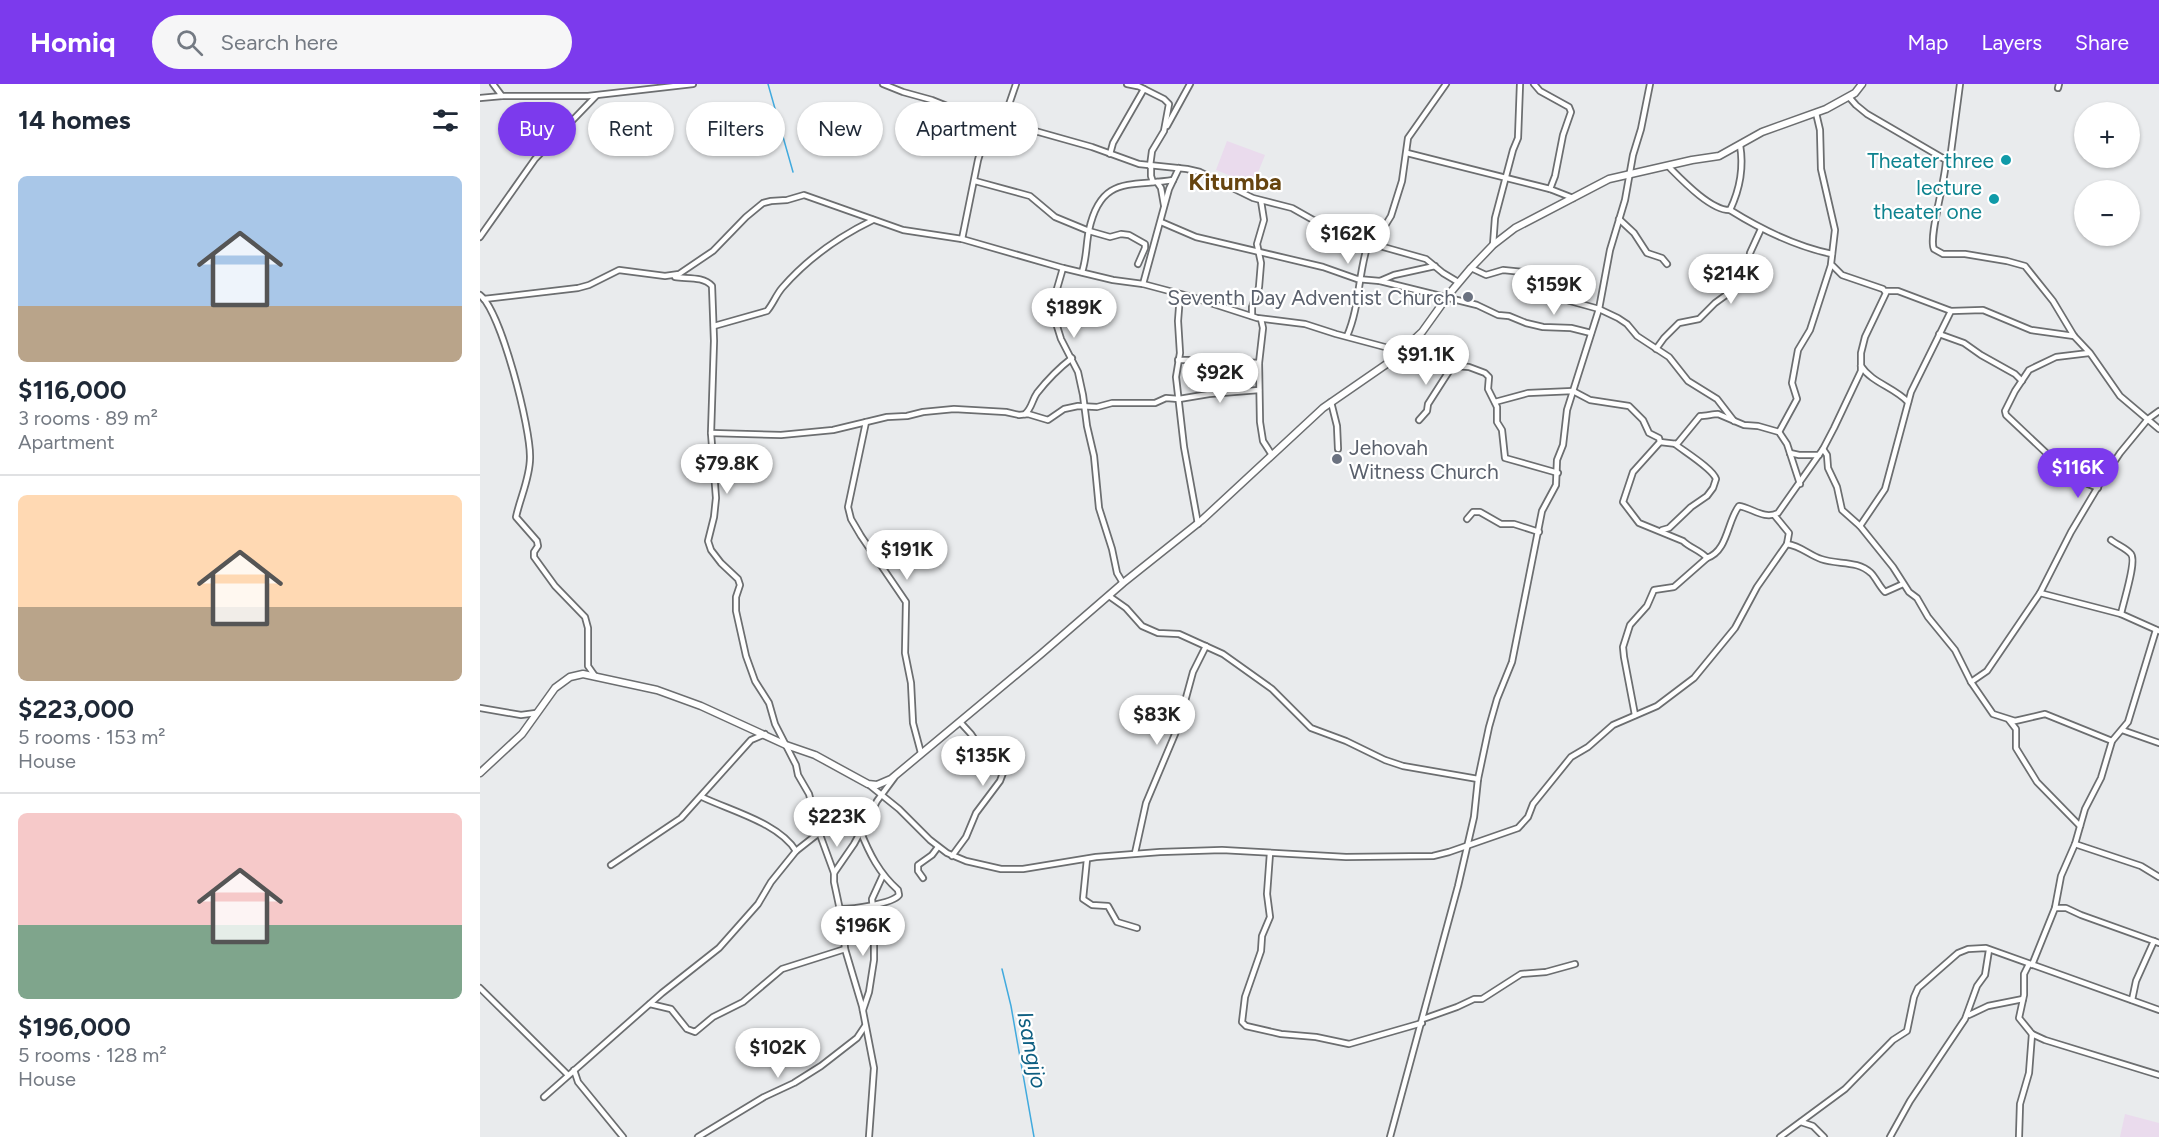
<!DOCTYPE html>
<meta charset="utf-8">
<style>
:root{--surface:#fff;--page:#f6f6f7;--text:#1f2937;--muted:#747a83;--line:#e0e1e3;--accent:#7c3aed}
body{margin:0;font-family:Figtree,sans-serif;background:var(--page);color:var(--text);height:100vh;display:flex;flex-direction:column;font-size:22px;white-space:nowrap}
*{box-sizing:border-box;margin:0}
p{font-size:20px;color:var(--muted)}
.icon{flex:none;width:33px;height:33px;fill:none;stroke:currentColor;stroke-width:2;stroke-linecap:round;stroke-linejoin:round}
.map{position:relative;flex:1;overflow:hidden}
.drawer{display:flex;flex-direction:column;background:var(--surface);width:480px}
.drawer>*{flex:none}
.banner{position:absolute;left:18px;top:18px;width:570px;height:54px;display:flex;gap:12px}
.tools{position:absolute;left:1594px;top:18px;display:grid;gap:12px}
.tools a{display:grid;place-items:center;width:66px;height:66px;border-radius:50%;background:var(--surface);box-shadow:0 2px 4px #0004;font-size:30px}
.price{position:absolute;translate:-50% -51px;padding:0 14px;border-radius:21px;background:#fff;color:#222;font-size:20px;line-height:39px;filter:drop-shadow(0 2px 3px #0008)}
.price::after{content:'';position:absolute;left:50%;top:36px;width:18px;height:14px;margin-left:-9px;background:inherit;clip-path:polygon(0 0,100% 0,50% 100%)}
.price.selected{background:var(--accent);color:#fff}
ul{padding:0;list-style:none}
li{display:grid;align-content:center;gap:12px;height:318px;padding:0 18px}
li+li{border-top:2px solid var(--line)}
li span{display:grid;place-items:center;height:186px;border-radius:9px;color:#555}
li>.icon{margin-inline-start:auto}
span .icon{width:108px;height:108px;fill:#fffc;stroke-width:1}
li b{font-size:26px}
h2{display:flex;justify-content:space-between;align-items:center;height:72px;padding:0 18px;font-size:26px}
.pill{padding:0 21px;border-radius:27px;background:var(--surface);box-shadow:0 2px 4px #0004;font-size:21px;line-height:54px}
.pill.selected{background:var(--accent);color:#fff}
header{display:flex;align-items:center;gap:36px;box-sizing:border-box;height:84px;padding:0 30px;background:var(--accent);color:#fff}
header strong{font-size:28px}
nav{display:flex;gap:33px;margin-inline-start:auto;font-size:21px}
.search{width:420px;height:54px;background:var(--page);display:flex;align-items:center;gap:15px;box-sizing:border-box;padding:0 21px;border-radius:33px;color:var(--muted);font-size:22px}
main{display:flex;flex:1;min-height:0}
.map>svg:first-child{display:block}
</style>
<header>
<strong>Homiq</strong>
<div class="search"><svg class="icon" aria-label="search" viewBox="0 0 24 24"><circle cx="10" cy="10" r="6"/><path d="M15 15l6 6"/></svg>Search here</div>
<nav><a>Map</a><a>Layers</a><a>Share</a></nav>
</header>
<main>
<section class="drawer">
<h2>14 homes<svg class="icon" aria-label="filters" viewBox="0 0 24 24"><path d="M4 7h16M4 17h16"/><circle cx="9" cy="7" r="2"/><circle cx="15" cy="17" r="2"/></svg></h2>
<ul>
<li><span style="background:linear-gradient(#a9c7e8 70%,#b9a48a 0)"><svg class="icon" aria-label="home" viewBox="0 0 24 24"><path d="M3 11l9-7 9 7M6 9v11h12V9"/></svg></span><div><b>$116,000</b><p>3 rooms · 89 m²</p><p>Apartment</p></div></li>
<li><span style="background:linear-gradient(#ffd9b3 60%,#b9a48a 0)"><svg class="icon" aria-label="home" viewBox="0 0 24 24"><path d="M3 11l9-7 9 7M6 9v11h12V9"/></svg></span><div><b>$223,000</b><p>5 rooms · 153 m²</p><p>House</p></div></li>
<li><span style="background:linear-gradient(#f6c9c9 60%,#7fa58c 0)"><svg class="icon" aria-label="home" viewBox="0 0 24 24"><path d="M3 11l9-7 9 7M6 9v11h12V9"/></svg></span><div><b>$196,000</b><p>5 rooms · 128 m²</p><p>House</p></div></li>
</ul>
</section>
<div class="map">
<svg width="1679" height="1053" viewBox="0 0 1679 1053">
<rect width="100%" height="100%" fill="#e9ebed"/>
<g fill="#eadbed">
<path d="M747,57L785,71L773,101L736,86Z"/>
<path d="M1645,1030L1679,1039V1053H1640Z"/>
</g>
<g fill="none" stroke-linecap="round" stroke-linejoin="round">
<g stroke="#41aade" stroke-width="1.5">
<path d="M288,0L313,88"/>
<path d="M522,885L531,922L554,1053"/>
</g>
<defs>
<g id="street">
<path d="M13,0L22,12H108L213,0"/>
<path d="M403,0L423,8L452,16L487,30L523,38L612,63L659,80L707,85L720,88L773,114L812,124L835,137L875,155L946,175L963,189L978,198"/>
<path d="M647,0L657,2"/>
<path d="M654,0L684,15L689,20L684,47L672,67L670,82"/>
<path d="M1054,0L1060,7L1089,23L1091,28L1083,51L1075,92L1070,105"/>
<path d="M1578,4L1579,0"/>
<path d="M1369,13L1376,21L1387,30L1466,76C1466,95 1448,154 1454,165L1463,170H1485L1527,177L1545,182L1573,217L1594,252L1610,269L1640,312L1679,345"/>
<path d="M0,14L22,12"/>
<path d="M687,42L710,0"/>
<path d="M507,46L521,37L525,32L536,0"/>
<path d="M927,69L1070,105L1093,114"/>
<path d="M630,70L633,59L664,5"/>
<path d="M1465,74H1468L1471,68L1480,0"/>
<path d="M671,82V92L673,98"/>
<path d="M1188,82C1201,95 1231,127 1250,126C1282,146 1314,162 1352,170"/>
<path d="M495,97L550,112L575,133L609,147L630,153L641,150L649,151L665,160V164L658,180"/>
<path d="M677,98L681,104L684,121"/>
<path d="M1250,126C1260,105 1264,84 1260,61"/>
<path d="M1139,135L1154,149L1167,169L1182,174L1187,180"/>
<path d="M681,138L716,153L843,183L877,195L900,197L914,191L955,182"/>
<path d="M0,153L55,75L116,12"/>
<path d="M482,155L498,76L507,46L504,33"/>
<path d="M893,161L911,132L922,97L928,54L966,0"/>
<path d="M1013,161L1015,134L1033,66L1038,54L1040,0"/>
<path d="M583,184L574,215L576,239L581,255L598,288L603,311L607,342L614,372L619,424L632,465L637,489L643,499"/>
<path d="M991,184L1006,191L1023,186L1043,188L1053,193L1073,211L1090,217L1119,225L1138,234L1147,240L1157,252L1189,273L1208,297L1237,315L1254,337"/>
<path d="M602,188C607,173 606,160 609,146C621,91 650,103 693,96"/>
<path d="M195,193C207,195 223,192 232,202L234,257L231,349L236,414L234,433L228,457L231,466L241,479L258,495L260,501L256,513V527L266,572L275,597L289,619L295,640L316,681L318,691L329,710L339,748L354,789"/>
<path d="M900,197L997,221L1018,231L1029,232L1046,239L1063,243L1091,244L1111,249"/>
<path d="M663,200L689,105L699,84"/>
<path d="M1406,207H1418L1471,227L1503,226L1551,246L1594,252"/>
<path d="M0,211C21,227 51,345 50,374C50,394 40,414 36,433L57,457L58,462L54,468V473L75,502L105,533L108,544V582L115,592"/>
<path d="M700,211L698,237L700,269L696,293L704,363L718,440"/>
<path d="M4,215L98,204L109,201L139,186L185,192L199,190L233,167L266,133L283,119L291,117L307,116L324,111L423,146L482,155L583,184L633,196L663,200L712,213L777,234L825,240L856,250L976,282L989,283L1005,289L1009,293L1008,305L1017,323V338L1022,346L1025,374L1078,389"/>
<path d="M772,232V223L779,203L781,179L777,160L784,136L781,117"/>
<path d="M781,235L783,244L779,279L780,338L783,357L792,371"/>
<path d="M234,242L287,227C293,220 296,211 302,204C328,174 358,153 393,136"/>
<path d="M1459,250L1484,259L1501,271L1535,290L1542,297"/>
<path d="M867,252C880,222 878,190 888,160"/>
<path d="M1176,265L1184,254L1199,239L1219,235L1235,219L1253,206L1269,183L1270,169L1281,145"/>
<path d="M1609,269L1576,273L1549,286L1535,307L1525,327L1526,331L1580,382L1595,389L1608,400L1618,404"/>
<path d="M698,276H732L779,279"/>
<path d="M1381,282C1392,299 1414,303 1428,318"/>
<path d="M851,318L857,342L858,365"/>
<path d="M1015,318L1048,309L1093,307L1110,316L1149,322L1163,336L1169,349L1179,354L1180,358L1153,388L1143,418L1159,439L1203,457C1210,464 1220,466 1227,474C1248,467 1247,437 1259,422C1272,424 1284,436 1298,429L1343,365L1354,344L1381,287V269L1385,253L1406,209L1403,205L1362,191L1351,180L1355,146L1341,85L1340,46L1336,29"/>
<path d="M545,330C552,324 552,316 557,309C568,295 579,284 592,274"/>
<path d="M939,336L947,327L948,320L973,281"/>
<path d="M386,338L368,423L371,435L381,452L426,518L425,569L431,599L433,639L441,669"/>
<path d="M1299,348L1317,315L1312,299L1318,266L1330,246L1351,181"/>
<path d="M231,349L301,351L353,346L407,333L427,332L443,328L474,325L526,328L539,331L548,330L568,336L584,325L598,322L617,323L632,319H675L686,314L699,315L729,310L779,306"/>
<path d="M1180,358L1197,360L1220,332C1226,332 1233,330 1238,330L1264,341L1278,342L1299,348L1307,360L1320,400"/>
<path d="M1343,365L1347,371L1348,384L1357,403L1362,426L1380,442L1413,483L1429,508L1437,514L1448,533L1475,566L1491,598L1513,630L1535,637L1565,630L1632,657"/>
<path d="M1310,369L1319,371H1339"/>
<path d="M987,435L993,428H1000L1021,440H1034L1059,448"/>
<path d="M1380,442L1405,405L1431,308L1471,227"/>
<path d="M1182,446L1189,444L1211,423L1227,412L1233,404L1236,395C1233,385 1205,368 1195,360"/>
<path d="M1631,456C1637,461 1646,464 1651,470C1657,477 1643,519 1641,530"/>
<path d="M1307,460C1321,462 1329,471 1341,475C1358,481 1377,476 1391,489C1396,494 1399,502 1405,508L1423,500"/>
<path d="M1560,509L1591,448L1622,396L1640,369L1668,335L1679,327"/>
<path d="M629,512L646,524L662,542L678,549L699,550L743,570L792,605L831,644L866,657L905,676L923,682L998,695"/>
<path d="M1491,598L1507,587L1560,509L1641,530L1679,547"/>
<path d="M0,624L41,631L56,629"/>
<path d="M1155,631L1144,573L1143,563L1150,541L1167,522L1174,506L1194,503L1227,474"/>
<path d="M1529,636L1536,645V664L1557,698L1600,742"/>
<path d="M1642,646L1679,659"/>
<path d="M388,700L419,725L450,756L467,769L486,777L521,785H543L616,773L680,768L742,766L866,773L953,772L969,768L1038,744L1048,733L1053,720L1091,673L1108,663L1133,641L1177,622L1214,594L1255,544L1277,503L1307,460L1309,449L1295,432"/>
<path d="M222,713C251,727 299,739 316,767"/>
<path d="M1595,760L1661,782L1679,793"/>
<path d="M655,769L666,719L698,643L713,588L726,562"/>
<path d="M790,769L787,810L790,833L782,852L781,867L765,913L762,938L766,942L801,950L836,953L869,960L942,939"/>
<path d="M472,772L486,753L496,729L520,697L523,689L508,675L491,650L480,638"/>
<path d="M607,775L603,815L612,821L628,822L637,838L657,844"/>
<path d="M131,781L201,734L271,656L285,650"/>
<path d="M443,794L438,787V781L452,771L458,763"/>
<path d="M1575,824H1586L1601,831L1679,859"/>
<path d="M360,825C373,825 412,820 419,811L418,806C399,789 389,769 380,746"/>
<path d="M1549,880L1544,890V911L1539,934L1552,950L1565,956L1679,991"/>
<path d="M1552,881L1575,824L1581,792L1595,760L1605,725L1621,694L1632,657L1648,638L1676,546"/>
<path d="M0,904L88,991"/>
<path d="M1652,916L1656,897L1674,857"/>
<path d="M170,920L191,925L207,945L215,948L233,933L263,918L302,885L365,865"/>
<path d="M383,926L389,908L394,876V838L392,815L403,791"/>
<path d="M1489,931L1508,922L1543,915"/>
<path d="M943,935L977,923L994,915H1002L1041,890L1066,888L1095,880"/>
<path d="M94,986L98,998L143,1053"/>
<path d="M64,1013L182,909L239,864L278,820L291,798L316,767L349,741L387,733"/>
<path d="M1321,1038L1333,1042L1344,1053"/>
<path d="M218,1053L284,1013L314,999L341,982L377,954L385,942"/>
<path d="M389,1053L394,984L382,922L365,865L363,840L354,798V789L374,760L397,717L414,694"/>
<path d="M910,1053L978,802L994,733L998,695L1009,643L1017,615L1032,578L1062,427L1076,401L1077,376L1083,361L1087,326L1119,225L1130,166L1145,116L1153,71L1161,45L1170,0"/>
<path d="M1300,1053L1365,1005L1413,956L1427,947L1434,913L1438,904L1478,869L1488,865L1506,864L1679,926"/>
<path d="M1410,1053L1430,1017L1485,935L1497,902L1505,891L1509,866"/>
<path d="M1539,1053L1540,1020L1549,989L1552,950"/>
</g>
<path id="secondary" d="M0,689L42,650L75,604L90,593L103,590L177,606L221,622L306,661L335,671L388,700L397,701L411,695L561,570L643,499L722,436L843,324L911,277L942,248L970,209L991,184L1013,161L1035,144L1129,95L1212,76L1239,72L1282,48L1346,25L1375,9L1382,0"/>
</defs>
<use href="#street" stroke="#6c6e70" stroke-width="8"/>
<use href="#secondary" stroke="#6c6e70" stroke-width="9"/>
<use href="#street" stroke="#fff" stroke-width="4.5"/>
<use href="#secondary" stroke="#fff" stroke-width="6"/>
</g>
<g fill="#0f9aa8" stroke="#fff" stroke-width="2">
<circle cx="1526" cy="76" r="6"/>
<circle cx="1514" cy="115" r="6"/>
</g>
<g fill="#6b7280" stroke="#fff" stroke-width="2">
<circle cx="988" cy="213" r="6"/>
<circle cx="857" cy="375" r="6"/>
</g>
<g text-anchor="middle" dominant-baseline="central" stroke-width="4.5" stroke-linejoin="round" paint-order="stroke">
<g font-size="21" fill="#0d838f" stroke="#fff" text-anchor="end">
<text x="1514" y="76">Theater three</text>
<text x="1502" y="103">lecture<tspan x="1502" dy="24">theater one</tspan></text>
</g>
<g font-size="21" fill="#5b616d" stroke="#fff" text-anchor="end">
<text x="976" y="213">Seventh Day Adventist Church</text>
<text x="869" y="363" text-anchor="start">Jehovah<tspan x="869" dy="24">Witness Church</tspan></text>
</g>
<g font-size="22" font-style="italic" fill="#0d5e81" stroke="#fff">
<text transform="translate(552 966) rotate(79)">Isangijo</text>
</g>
<g font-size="24" font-weight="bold" fill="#66440f" stroke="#fff">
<text x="755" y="97">Kitumba</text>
</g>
</g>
</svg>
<div class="tools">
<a>+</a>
<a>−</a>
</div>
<b class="price" style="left:868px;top:181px">$162K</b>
<b class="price" style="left:1251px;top:221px">$214K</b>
<b class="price" style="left:1074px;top:232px">$159K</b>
<b class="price" style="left:594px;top:255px">$189K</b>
<b class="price" style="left:946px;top:302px">$91.1K</b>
<b class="price" style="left:740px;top:320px">$92K</b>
<b class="price" style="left:247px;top:411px">$79.8K</b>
<b class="price selected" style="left:1598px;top:415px">$116K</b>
<b class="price" style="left:427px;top:497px">$191K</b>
<b class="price" style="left:677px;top:662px">$83K</b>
<b class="price" style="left:503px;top:703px">$135K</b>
<b class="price" style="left:357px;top:764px">$223K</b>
<b class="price" style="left:383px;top:873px">$196K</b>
<b class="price" style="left:298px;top:995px">$102K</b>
<div class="banner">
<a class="pill selected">Buy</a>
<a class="pill">Rent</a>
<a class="pill">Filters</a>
<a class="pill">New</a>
<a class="pill">Apartment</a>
</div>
</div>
</main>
